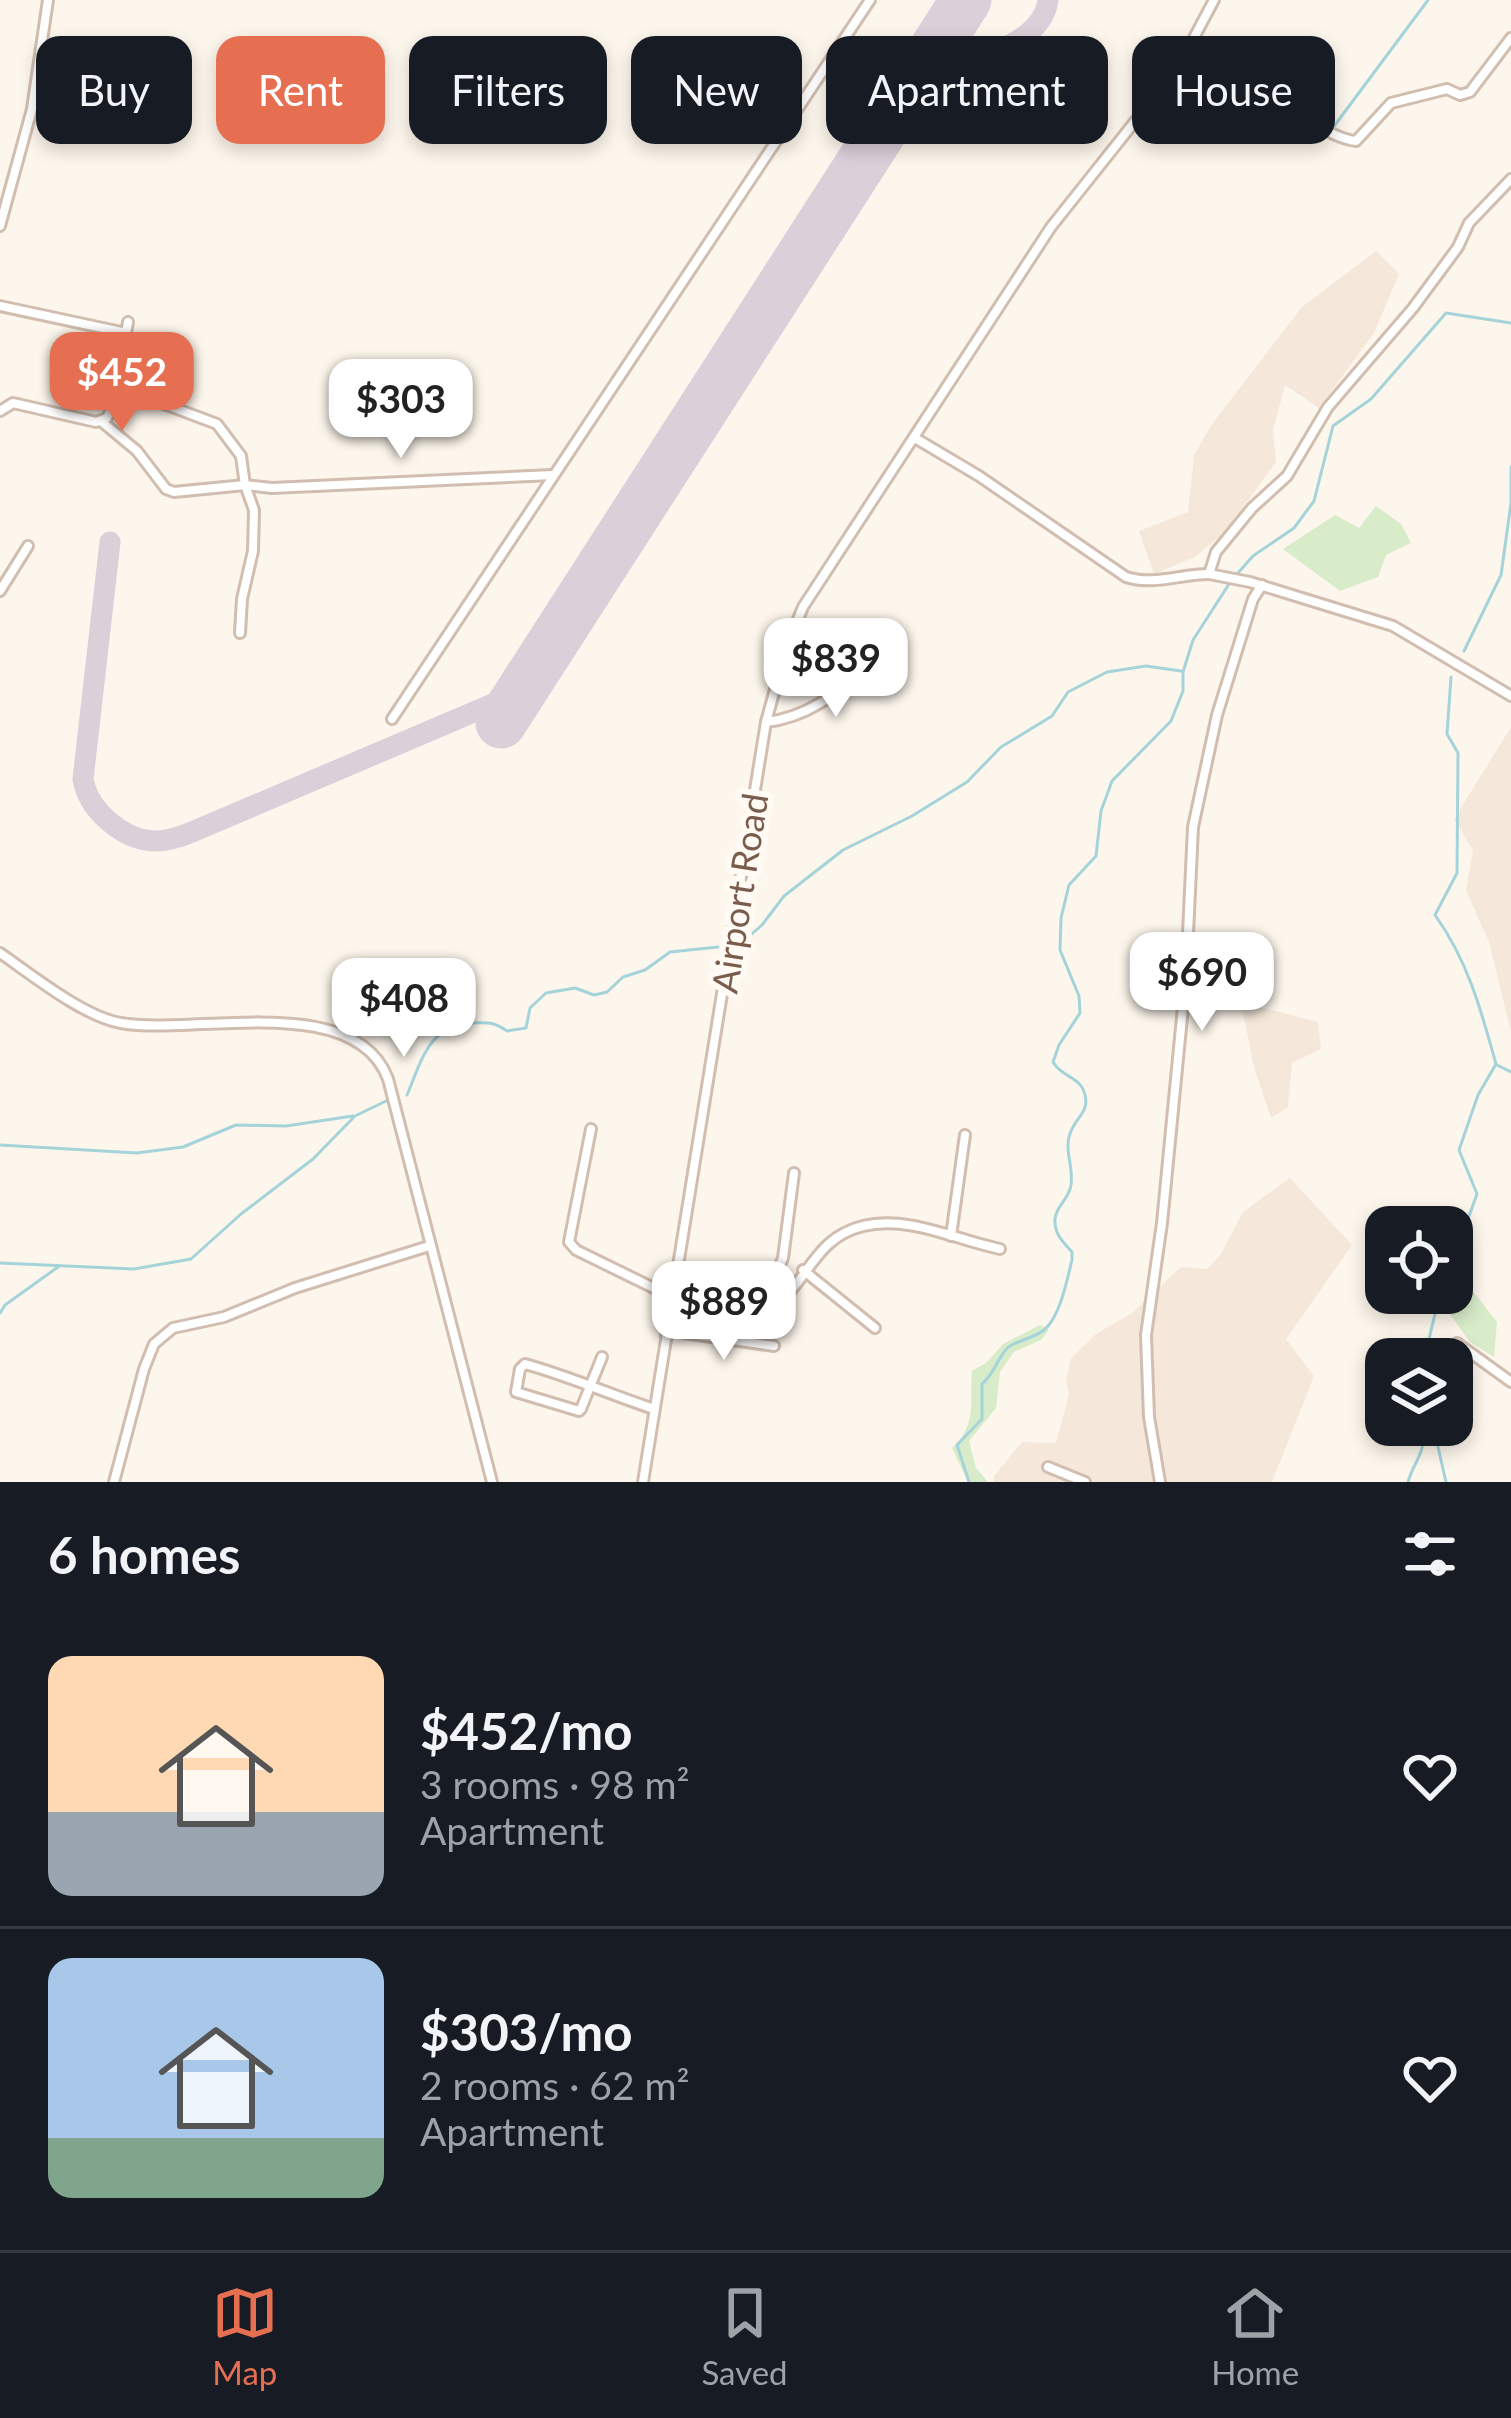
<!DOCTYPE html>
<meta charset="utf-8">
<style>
:root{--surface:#171b24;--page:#20242c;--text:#f1f3f6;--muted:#9ea1a6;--line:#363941;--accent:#e76f51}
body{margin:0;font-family:Lato,sans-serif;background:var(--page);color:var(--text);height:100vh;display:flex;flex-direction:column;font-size:45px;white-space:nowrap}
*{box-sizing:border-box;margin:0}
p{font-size:39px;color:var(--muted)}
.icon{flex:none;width:66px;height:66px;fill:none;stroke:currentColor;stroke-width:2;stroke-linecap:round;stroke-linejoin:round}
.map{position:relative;height:1482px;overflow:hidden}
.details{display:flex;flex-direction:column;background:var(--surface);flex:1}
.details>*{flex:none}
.banner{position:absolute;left:36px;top:36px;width:1440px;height:108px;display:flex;gap:24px}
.controls{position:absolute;left:1365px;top:1206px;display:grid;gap:24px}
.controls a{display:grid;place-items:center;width:108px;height:108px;border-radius:24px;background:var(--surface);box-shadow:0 6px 18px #0003;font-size:60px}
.price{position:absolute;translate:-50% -102px;padding:0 27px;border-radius:24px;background:#fff;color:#222;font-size:39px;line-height:78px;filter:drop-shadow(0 3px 6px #0008)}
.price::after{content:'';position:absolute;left:50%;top:72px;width:36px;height:27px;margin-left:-18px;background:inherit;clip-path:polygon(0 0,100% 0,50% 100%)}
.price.on{background:var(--accent);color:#fff}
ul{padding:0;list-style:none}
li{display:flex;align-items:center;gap:36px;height:300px;padding:0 48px}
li+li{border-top:3px solid var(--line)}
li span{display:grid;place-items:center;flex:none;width:336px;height:240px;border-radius:24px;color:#555}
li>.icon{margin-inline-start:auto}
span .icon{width:144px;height:144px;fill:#fffc;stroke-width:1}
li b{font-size:51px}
h2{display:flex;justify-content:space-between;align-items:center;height:144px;padding:0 48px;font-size:51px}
.chip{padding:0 42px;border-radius:24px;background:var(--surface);box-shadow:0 6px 18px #0003;font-size:42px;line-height:108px}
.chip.on{background:var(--accent);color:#fff}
.menu{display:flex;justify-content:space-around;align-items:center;height:168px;border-top:3px solid var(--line);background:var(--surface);font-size:33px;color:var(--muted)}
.menu a{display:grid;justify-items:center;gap:6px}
.menu .on{color:var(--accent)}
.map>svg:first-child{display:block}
</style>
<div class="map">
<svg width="1511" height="1482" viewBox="0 0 1511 1482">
<rect width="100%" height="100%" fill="#fdf6ec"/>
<g fill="#f5e8da">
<path d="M1376,251L1399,274L1374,333L1319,408L1285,385L1273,430L1276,462L1225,532L1195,557L1154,574L1139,531L1188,512L1194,455L1212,424L1302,307Z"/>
<path d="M1511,727V1032L1489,942L1466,890L1473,850L1454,819Z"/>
<path d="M1241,1002L1318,1022L1321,1049L1292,1063L1288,1107L1271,1118L1254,1067Z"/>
<path d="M1290,1178L1352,1245L1286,1339L1314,1376L1272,1482H994V1476L1022,1442L1056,1443L1069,1394L1066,1380L1071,1358L1096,1334L1132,1313L1181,1267L1207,1269L1221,1254L1243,1212Z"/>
</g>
<g fill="#d8ecc9">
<path d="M1376,506L1401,524L1411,543L1386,555L1378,577L1340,591L1283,549L1335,515L1359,528Z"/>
<path d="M1461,1276L1497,1322L1494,1357L1470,1342L1441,1302L1452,1293Z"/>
<path d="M1040,1325L1049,1330L1041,1340L1014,1352L1000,1372L996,1408L969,1441L976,1468L988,1482H968L952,1448C978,1424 969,1401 972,1371L986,1363L1003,1344Z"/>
</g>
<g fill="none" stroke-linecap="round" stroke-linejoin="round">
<g stroke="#a5d3da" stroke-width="3">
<path d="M1332,129L1428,0"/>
<path d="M1464,651L1501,575L1511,503V467"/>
<path d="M1451,677L1447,734L1458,753L1457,873L1435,915C1468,961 1481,1010 1496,1064L1478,1095L1459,1150L1477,1194L1452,1263"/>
<path d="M736,948L762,925L784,896L843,850L912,816L967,782L1001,747L1052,716L1068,692L1107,672L1146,666L1181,671"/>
<path d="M1497,1065L1511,1072"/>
<path d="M407,1095C422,1060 428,1026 472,1023C488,1022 494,1022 507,1031L526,1028L530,1008L546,993L575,988L594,995L607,992L623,977L645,970L670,952L718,947"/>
<path d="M0,1145L137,1153L183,1147L236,1125L286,1126L353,1116"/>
<path d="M0,1263L134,1269L191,1259L241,1214L313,1159L355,1116L386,1101"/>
<path d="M0,1313L5,1305L58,1267"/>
<path d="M1430,1359L1429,1339L1440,1293"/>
<path d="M1433,1425L1446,1482"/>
<path d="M969,1482L957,1445L982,1419V1384C996,1372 999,1353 1010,1346C1020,1340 1034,1338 1044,1330C1060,1317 1067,1280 1072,1260V1252C1063,1242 1054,1234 1055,1219C1056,1205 1069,1200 1071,1185C1074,1165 1062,1148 1072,1129C1078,1116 1089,1111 1085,1095C1081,1076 1062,1078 1053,1062L1059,1045L1080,1013L1079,996L1060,950L1061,918L1069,885L1096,856L1101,811L1112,781L1171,721L1183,691V672L1193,640L1231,581L1253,556L1294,528L1314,501L1333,426L1371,399L1446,313L1511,323"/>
<path d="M1408,1482C1413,1464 1423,1456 1424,1436L1433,1427"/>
</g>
<g stroke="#dbcfda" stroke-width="21">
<path d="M954,19L951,38L967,61"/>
<path d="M906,93C944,60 1041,55 1048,0"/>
<path d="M110,542L83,779C88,810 122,839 153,841C166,842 180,837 192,832L521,692"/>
</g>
<path stroke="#dbcfda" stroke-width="51" d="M501,723L966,0"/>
<defs>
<g id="minor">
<path d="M1192,46C1208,50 1223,54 1237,63C1270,84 1317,137 1356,141L1391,103L1447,89L1460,95L1470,92L1511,38"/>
<path d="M1511,179L1469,223L1458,247L1413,308L1328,407L1287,476L1252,508L1216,552L1209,574L1250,582L1393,626L1511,696"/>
<path d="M0,226L32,109L48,0"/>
<path d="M0,306L126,333"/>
<path d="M119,377L148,398L217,424L241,456L245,485L254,510L253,551L242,599L240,633"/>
<path d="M0,411L13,403L96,422L107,418L114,403L128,322"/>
<path d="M101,421L137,451L166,489L174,492L245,485L272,488L553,475"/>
<path d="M915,438L979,476L1126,577C1153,586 1181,574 1209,574"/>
<path d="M0,591L28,546"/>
<path d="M392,719L870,0"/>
<path d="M766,722C813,717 843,687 878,658"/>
<path d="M0,953C32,975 84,1017 121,1023C192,1036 355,990 388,1079L492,1482"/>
<path d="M591,1129L569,1242L576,1250L674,1298"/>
<path d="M951,1236L965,1135"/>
<path d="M803,1270L875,1328"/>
<path d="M760,1310L783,1258L794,1173"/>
<path d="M684,1333L774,1346"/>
<path d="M666,1334C683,1332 694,1323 710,1319C732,1313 753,1319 773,1306C808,1284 813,1238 863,1226C908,1215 957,1240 1000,1249"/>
<path d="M1457,1343L1511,1382"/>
<path d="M602,1357L581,1409L579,1411L516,1392L520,1369L525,1364C569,1376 611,1395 654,1409"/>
<path d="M1048,1467L1085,1482"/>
<path d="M114,1482L144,1369L154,1344L173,1328L224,1317L295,1288L429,1246"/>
<path d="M643,1482L766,722L786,649L803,607L1051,227L1179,66L1214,0"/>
<path d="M1160,1482L1149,1417L1146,1335L1162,1223L1186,976L1193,827L1217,715L1253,599L1262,585"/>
</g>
</defs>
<use href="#minor" stroke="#d1beb0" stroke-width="14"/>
<use href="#minor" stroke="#fff" stroke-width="8"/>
</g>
<g text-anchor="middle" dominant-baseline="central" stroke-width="12" stroke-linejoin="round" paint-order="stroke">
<g font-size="36" fill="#7a5c4d" stroke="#fffaf3">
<text transform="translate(739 893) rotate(-81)">Airport Road</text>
</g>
</g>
</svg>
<div class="controls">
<a><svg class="icon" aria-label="locate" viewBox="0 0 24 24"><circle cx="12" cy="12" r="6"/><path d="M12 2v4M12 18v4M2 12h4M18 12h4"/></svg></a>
<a><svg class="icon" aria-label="layers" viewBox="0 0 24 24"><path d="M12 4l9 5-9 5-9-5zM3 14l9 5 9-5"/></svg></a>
</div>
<b class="price on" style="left:122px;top:434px">$452</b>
<b class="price" style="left:401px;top:461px">$303</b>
<b class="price" style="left:836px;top:720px">$839</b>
<b class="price" style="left:1202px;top:1034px">$690</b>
<b class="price" style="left:404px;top:1060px">$408</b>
<b class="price" style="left:724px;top:1363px">$889</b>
<div class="banner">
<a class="chip">Buy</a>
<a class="chip on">Rent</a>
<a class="chip">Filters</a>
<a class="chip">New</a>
<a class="chip">Apartment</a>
<a class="chip">House</a>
</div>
</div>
<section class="details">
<h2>6 homes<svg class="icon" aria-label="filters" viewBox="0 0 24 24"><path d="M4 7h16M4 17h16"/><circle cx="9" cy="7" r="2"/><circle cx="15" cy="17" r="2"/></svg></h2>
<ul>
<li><span style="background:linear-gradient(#ffd9b3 65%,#9aa5b1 0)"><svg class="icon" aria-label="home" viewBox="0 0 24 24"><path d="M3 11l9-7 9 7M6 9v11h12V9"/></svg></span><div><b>$452/mo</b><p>3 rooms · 98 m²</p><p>Apartment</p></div><svg class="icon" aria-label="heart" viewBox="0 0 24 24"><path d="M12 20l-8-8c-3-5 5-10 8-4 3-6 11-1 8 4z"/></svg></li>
<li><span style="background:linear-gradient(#a9c7e8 75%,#7fa58c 0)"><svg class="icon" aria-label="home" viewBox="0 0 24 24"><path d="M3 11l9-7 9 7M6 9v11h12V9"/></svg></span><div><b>$303/mo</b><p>2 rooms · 62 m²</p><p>Apartment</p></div><svg class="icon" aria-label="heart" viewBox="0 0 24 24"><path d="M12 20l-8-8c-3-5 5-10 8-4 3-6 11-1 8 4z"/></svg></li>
</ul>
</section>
<nav class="menu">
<a class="on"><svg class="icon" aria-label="map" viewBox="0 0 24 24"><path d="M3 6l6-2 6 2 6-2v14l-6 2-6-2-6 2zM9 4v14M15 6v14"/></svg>Map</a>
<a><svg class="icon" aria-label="saved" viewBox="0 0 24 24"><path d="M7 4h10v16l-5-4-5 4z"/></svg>Saved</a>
<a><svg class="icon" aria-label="home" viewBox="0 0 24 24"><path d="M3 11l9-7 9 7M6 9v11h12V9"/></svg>Home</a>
</nav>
